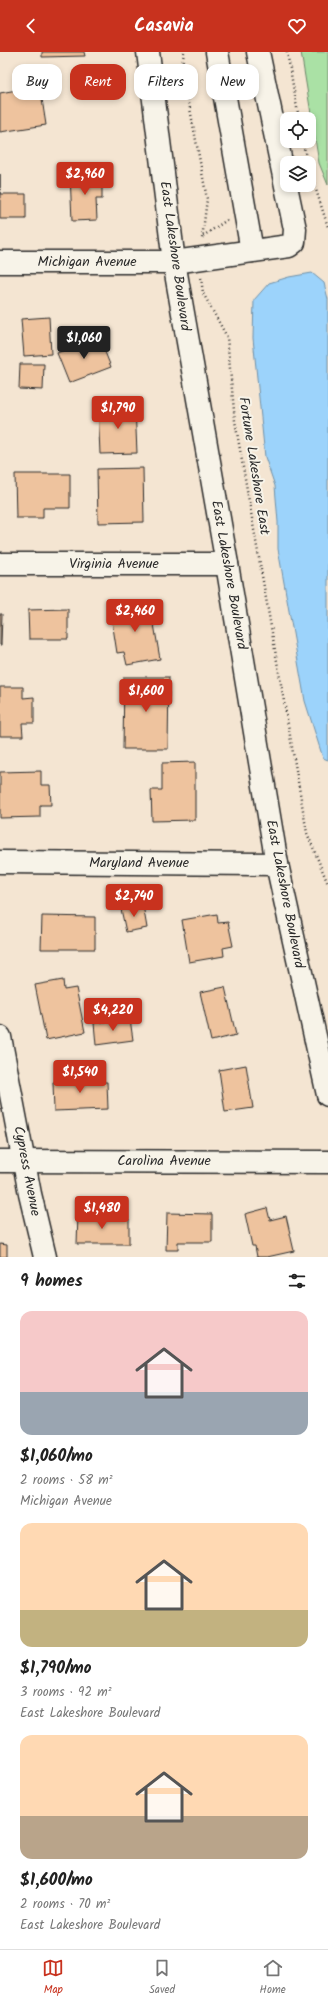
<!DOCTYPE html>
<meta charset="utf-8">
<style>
:root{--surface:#fff;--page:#f6f6f6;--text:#222;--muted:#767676;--line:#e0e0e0;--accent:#c8321e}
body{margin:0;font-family:Kalam,sans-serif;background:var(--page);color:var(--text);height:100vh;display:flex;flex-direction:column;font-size:15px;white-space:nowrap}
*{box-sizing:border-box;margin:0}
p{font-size:13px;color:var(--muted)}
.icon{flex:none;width:22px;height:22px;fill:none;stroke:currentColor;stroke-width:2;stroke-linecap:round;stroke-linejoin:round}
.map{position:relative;height:1205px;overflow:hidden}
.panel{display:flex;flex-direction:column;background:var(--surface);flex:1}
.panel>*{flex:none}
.hud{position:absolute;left:12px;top:12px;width:304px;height:36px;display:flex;gap:8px}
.buttons{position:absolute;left:280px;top:60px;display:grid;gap:8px}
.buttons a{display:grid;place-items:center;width:36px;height:36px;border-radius:8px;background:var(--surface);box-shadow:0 2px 6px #0003;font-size:20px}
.price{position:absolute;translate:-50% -34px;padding:0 9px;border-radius:4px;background:var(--accent);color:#fff;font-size:13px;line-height:26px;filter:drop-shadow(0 1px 2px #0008)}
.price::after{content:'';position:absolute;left:50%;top:24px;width:12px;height:9px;margin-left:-6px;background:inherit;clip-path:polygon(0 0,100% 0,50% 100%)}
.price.active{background:#222;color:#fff}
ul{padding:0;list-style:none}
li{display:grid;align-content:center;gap:8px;height:212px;padding:0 20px}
li span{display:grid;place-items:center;height:124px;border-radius:12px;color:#555}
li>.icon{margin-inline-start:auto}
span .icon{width:72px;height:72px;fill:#fffc;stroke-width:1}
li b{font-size:17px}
h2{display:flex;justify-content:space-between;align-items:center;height:48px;padding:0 20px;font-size:17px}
.tag{padding:0 14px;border-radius:12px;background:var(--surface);box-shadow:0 2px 6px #0003;font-size:14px;line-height:36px}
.tag.active{background:var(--accent);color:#fff}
header{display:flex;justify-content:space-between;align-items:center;height:52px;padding:0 20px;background:var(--accent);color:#fff;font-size:18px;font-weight:600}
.tabs{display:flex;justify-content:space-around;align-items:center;height:56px;border-top:1px solid var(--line);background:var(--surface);font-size:11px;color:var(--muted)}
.tabs a{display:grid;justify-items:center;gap:2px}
.tabs .active{color:var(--accent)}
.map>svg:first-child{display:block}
</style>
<header><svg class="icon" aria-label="back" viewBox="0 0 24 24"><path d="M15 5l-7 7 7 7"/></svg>Casavia<svg class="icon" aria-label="heart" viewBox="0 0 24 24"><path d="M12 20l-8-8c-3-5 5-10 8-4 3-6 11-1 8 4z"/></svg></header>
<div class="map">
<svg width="328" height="1205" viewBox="0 0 328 1205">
<rect width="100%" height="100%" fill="#f4e5d2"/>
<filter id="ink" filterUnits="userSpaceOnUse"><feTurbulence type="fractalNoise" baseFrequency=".025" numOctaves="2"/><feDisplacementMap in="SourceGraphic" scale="8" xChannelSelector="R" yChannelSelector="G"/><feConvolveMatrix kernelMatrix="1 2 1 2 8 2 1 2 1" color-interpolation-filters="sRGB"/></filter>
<g filter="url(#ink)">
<path fill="#aae1a5" stroke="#6a8668" d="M301,0H328V133L319,111Z"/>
<path fill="#9cd3fb" stroke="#6f90a8" d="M312,221L324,231L328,247V708L323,706L305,649L278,497V470L275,434L265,405L253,286L254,248L269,231L289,225Z"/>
<g fill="#eec39e" stroke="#2b2b2b">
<path d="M42,0H84L85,4L42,5Z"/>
<path d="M40,34L46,73L0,80V41Z"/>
<path d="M102,121V147H96L97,168L72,169L70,122Z"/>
<path d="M0,122V142H26V167H0Z"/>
<path d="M49,265L51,302L24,304L21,267Z"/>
<path d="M99,285L111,315L69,331L57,301Z"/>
<path d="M20,312H44L43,338L19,337Z"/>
<path d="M135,354L137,401L100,402L98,355Z"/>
<path d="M143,416L144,470L98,471L97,417Z"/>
<path d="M15,422H70V456H43V466H16Z"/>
<path d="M150,549L160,607L127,613L124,600L117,601L110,556Z"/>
<path d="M68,557V587H29L28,558Z"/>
<path d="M0,562H2L1,593H0Z"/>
<path d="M124,625H169L168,697H123Z"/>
<path d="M0,635H23V646L34,645V671H22L23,684H0Z"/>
<path d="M195,710V768L152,769L151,738H162V711Z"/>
<path d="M41,719V733H50L51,753H40V765L0,766V720Z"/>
<path d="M143,853L147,876L126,880L121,857Z"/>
<path d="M217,862L218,871L228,870L233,894L223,896L224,904L189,910L182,868Z"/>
<path d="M42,864L95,865V897H41Z"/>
<path d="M63,928L64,938L76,936L85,980L46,988L35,933Z"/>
<path d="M225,935L236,983L211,989L200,940Z"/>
<path d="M130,967L133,988L96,993L94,971Z"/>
<path d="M246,1013L253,1056L225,1060L219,1018Z"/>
<path d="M86,1020V1030H107L108,1057L54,1059L53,1030L70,1029V1021Z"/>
<path d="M267,1156L270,1168L286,1164L294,1199L267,1205H257L255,1194H252L245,1162Z"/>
<path d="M167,1161L212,1162V1190H178V1198H166Z"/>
<path d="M78,1162H110V1167H129V1192H77Z"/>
<path d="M0,1192L7,1193V1205H0Z"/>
</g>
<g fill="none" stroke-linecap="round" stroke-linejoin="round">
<defs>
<g id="minor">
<path d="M148,0L174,210L227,512L277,812L328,1043"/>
<path d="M217,0L252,199"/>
<path d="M0,210H174L289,194L294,190L295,177L258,0"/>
<path d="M0,512H227"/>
<path d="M0,810L277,812"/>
<path d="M0,985L30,1142L45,1205"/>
<path d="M0,1109L328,1110"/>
</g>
</defs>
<use href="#minor" stroke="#2b2b2b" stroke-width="25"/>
<g stroke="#2b2b2b" stroke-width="2.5" stroke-dasharray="1 3" stroke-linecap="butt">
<path d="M184,0L182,14L207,147L202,187"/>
<path d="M287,0L299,67"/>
<path d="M303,89L307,111"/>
<path d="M309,116L328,175"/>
<path d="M203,184L227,168"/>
<path d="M201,226L203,241L227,285L235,369L307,781L328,832"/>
</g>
<use href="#minor" stroke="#f7f3e8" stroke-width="22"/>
</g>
</g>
<g text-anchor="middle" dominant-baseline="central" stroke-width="4" stroke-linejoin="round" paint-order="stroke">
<g font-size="14" fill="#2b2b2b" stroke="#f7f3e8">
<text transform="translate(175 204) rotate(82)">East Lakeshore Boulevard</text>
<text x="87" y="210">Michigan Avenue</text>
<text transform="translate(254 414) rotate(81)">Fortune Lakeshore East</text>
<text x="114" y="512">Virginia Avenue</text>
<text transform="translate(229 523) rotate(80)">East Lakeshore Boulevard</text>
<text x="139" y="811">Maryland Avenue</text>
<text transform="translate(285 842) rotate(79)">East Lakeshore Boulevard</text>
<text x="164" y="1109">Carolina Avenue</text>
<text transform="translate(27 1119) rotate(79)">Cypress Avenue</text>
</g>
</g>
</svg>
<div class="buttons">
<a><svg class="icon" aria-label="locate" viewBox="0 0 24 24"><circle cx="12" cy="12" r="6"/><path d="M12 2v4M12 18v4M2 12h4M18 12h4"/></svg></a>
<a><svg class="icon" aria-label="layers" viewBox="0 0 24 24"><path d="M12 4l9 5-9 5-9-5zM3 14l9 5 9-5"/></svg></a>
</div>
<b class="price" style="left:85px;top:144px">$2,960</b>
<b class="price active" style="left:84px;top:308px">$1,060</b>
<b class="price" style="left:118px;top:378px">$1,790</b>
<b class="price" style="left:135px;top:581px">$2,460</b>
<b class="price" style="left:146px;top:661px">$1,600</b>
<b class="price" style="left:134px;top:866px">$2,740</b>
<b class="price" style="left:113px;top:980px">$4,220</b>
<b class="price" style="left:80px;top:1042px">$1,540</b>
<b class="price" style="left:102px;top:1178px">$1,480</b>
<div class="hud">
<a class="tag">Buy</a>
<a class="tag active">Rent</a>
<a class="tag">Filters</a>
<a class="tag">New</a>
</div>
</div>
<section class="panel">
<h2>9 homes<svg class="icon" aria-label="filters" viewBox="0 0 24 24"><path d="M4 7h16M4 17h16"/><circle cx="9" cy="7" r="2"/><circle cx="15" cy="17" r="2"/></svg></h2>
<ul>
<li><span style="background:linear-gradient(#f6c9c9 65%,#9aa5b1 0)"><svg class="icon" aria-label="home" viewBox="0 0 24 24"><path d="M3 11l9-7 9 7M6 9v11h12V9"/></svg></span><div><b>$1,060/mo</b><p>2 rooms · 58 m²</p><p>Michigan Avenue</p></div></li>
<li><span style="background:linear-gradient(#ffd9b3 70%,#c2b280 0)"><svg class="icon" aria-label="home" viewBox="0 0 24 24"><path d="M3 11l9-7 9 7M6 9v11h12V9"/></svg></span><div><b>$1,790/mo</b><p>3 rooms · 92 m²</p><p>East Lakeshore Boulevard</p></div></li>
<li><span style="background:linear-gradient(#ffd9b3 65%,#b9a48a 0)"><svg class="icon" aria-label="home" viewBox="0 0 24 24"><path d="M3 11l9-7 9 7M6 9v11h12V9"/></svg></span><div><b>$1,600/mo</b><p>2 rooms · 70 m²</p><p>East Lakeshore Boulevard</p></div></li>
</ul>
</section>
<nav class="tabs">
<a class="active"><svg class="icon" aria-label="map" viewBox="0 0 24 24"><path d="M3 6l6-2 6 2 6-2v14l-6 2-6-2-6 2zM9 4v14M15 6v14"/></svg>Map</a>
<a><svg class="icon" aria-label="saved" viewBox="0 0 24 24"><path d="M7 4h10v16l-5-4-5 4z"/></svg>Saved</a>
<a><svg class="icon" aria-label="home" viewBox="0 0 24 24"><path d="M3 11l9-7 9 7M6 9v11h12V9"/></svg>Home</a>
</nav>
